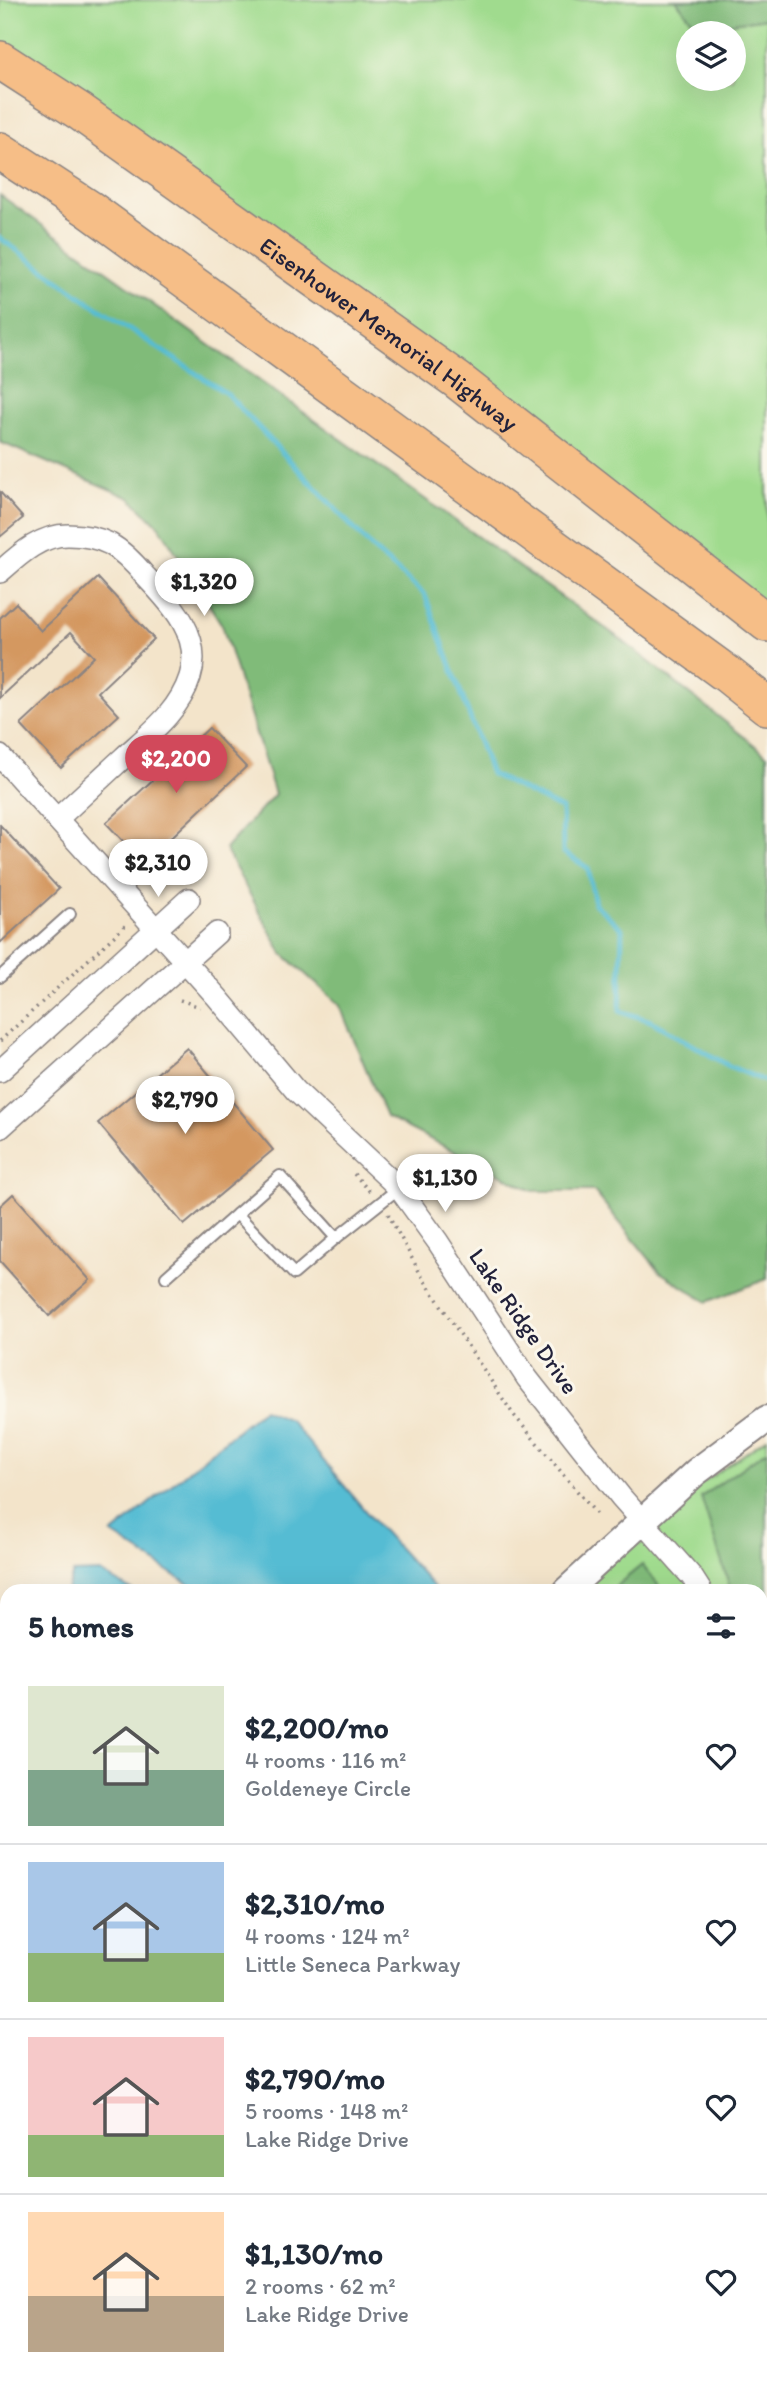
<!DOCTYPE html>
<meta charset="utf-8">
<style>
:root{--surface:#fff;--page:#f6f6f7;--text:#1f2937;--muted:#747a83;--line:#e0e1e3;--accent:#d1495b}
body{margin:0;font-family:Itim,sans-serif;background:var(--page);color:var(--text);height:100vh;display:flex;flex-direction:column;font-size:26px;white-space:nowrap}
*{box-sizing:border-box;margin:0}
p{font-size:23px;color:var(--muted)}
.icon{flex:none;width:38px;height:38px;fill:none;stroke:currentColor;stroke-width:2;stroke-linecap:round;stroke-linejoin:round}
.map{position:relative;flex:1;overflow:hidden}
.sheet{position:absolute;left:0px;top:1584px;width:768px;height:800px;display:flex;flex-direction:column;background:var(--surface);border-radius:21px 21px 0 0;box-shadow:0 7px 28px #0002}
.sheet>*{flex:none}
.fabs{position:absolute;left:676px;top:21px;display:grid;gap:14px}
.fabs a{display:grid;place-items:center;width:70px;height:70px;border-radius:50%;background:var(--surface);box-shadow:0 7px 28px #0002;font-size:35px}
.price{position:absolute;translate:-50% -60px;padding:0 16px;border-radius:24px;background:#fff;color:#222;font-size:23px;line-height:46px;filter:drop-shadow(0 2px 4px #0008)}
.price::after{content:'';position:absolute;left:50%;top:42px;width:21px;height:16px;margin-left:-10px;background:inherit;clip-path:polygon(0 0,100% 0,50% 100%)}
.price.selected{background:var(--accent);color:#fff}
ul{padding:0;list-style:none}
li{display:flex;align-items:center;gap:21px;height:175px;padding:0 28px}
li+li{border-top:2px solid var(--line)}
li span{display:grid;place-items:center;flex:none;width:196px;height:140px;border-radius:0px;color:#555}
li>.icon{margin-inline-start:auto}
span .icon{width:84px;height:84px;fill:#fffc;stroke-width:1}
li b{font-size:30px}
h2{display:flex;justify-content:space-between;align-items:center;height:84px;padding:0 28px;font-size:30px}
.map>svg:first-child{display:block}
</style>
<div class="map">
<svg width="767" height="2382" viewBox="0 0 767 2382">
<rect width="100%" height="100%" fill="#fbf7ec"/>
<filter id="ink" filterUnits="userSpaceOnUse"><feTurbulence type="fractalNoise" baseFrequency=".0143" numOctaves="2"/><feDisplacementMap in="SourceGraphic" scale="14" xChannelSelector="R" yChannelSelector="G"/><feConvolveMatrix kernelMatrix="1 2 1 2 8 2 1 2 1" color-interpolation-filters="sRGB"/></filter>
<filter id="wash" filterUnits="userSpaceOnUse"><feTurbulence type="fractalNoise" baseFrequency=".00686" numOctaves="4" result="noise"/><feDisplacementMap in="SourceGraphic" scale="28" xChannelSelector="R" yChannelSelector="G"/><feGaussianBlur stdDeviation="1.57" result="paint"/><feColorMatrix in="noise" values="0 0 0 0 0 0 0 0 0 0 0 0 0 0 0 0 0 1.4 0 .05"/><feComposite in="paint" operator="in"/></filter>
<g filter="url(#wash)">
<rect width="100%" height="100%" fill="#f3e4ca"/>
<g fill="#a0db8e" stroke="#617e64" stroke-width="2" fill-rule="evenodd">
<path d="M0,0H676L698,28L767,18V607L0,73ZM688,33H733V79H688Z"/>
<path d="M767,1438V2382H570L571,2376H761V1591H575L687,1494Z"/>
<path d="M7,2126V2376H543L545,2382H0V2133Z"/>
</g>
<g fill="#80bb79" stroke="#516e5a" stroke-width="2">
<path d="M676,0H767V18L698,28Z"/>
<path d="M0,195L619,638L767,755V1279L707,1302L660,1272L594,1191H533L386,1117L339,1004L282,953L225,849L275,794L222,625L159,526L130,498L0,442Z"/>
<path d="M767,1450V1677L761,1663V1591H731L701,1497Z"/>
<path d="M642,1565L663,1591H610Z"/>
<path d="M0,1674L7,1679V1858H0Z"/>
<path d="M761,1850L767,1889V2382H84L85,2376H761Z"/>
</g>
<g fill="#55bcd3" stroke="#3c6f87" stroke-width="2">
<path d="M263,1409L290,1420L371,1518L434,1587L433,1591H199L112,1534Z"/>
<path d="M100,1572L133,1591H69L67,1589L73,1573Z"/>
</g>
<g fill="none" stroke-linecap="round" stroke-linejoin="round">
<g stroke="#55bcd3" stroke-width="5">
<path d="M0,238L83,298L227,394L373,549L425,595L491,774L562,809L563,852L588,868L595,904L622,929L620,1011L651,1021L729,1066L767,1082"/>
<path d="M213,2376V2382"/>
</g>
</g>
<g id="blocks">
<g fill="#d49860">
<path d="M0,492L23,518L0,537Z"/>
<path d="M98,578L154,639L98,692L119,715L61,768L21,725L94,657L71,632L0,698V618L16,603L41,631Z"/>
<path d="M209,728L246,767L144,863L106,823Z"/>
<path d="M0,825L59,889L0,943Z"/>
<path d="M187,1048L273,1150L184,1225L98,1123Z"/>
<path d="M13,1194L90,1280L49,1316L0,1261V1206Z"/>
</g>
</g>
</g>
<g filter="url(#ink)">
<use href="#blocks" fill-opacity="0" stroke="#8a8382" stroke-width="2"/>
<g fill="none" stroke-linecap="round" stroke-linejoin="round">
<defs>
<g id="service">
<path d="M0,977L70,914"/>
<path d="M237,1214L294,1274L336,1238"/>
<path d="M166,1277L280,1176L336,1238L399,1188"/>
</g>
<g id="minor">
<path d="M0,572C19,555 40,535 68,535C82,535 98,538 110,544C124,552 135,564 145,576C171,603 203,636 190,677C179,712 149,734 123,758C101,778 79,799 57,819"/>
<path d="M0,756L217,997L296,1091L399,1188L438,1242L527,1378L621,1497L692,1577L701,1591"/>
<path d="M0,1071L189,899"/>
<path d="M0,1128L217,933"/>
<path d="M761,1739L767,1771"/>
</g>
<g id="tertiary">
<path d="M566,1591L696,1472L767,1419"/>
<path d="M0,2150L7,2144"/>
</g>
<g id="motorway">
<path id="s1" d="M0,60L79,111L457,380L767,623"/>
<path d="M0,151L89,209L727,674L767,706"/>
</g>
</defs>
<use href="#service" stroke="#8a8382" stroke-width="14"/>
<use href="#minor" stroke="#8a8382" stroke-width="24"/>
<use href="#tertiary" stroke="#8a8382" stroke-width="30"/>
<use href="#motorway" stroke="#8a8382" stroke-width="40"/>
<g stroke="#8a8382" stroke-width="3.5" stroke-dasharray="2 5" stroke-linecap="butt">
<path d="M180,1000L200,1007"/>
<path d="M0,1041L127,924"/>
<path d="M354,1174L372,1194"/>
<path d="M388,1214L421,1275L513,1414L598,1516"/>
<path d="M583,2382L584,2376"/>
</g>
<use href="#service" stroke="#fff" stroke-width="10"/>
<use href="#minor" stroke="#fff" stroke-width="21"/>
<use href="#tertiary" stroke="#fff" stroke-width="26"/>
<use href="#motorway" stroke="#f6be87" stroke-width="37"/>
</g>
</g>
<g text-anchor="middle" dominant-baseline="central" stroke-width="6" stroke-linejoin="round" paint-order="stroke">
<g font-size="24" fill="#22223b" stroke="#fbf7ec">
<text stroke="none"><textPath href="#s1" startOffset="476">Eisenhower Memorial Highway</textPath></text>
<text transform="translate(524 1321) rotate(55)">Lake Ridge Drive</text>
</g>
</g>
</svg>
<div class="fabs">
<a><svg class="icon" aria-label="layers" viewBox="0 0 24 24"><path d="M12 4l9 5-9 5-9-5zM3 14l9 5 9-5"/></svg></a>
</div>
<b class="price" style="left:204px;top:618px">$1,320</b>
<b class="price selected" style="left:176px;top:795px">$2,200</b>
<b class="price" style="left:158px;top:899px">$2,310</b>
<b class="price" style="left:185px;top:1136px">$2,790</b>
<b class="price" style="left:445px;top:1214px">$1,130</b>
<section class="sheet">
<h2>5 homes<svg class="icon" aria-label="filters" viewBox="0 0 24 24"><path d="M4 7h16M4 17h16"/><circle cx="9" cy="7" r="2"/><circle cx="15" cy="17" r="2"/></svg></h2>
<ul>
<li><span style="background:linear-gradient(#dfe7d0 60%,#7fa58c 0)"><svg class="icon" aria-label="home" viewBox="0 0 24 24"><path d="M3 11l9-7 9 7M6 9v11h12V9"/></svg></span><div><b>$2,200/mo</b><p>4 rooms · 116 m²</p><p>Goldeneye Circle</p></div><svg class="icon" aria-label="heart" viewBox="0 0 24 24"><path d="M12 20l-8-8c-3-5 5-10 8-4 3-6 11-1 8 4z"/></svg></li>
<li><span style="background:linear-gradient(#a9c7e8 65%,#8fb573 0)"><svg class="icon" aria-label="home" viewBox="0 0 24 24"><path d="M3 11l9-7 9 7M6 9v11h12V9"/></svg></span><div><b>$2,310/mo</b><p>4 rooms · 124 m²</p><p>Little Seneca Parkway</p></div><svg class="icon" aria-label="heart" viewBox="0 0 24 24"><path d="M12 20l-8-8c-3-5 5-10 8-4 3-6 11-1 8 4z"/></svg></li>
<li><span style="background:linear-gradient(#f6c9c9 70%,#8fb573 0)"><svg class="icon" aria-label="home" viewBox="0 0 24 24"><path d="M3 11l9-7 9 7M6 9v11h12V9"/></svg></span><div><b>$2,790/mo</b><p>5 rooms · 148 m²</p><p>Lake Ridge Drive</p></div><svg class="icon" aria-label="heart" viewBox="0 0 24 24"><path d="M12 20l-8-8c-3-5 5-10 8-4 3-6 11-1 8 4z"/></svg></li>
<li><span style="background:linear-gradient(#ffd9b3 60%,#b9a48a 0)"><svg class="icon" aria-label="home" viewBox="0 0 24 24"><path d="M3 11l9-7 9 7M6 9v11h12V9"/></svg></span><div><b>$1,130/mo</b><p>2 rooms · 62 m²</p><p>Lake Ridge Drive</p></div><svg class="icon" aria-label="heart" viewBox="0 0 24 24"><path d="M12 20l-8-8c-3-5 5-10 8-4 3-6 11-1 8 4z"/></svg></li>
</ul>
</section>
</div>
